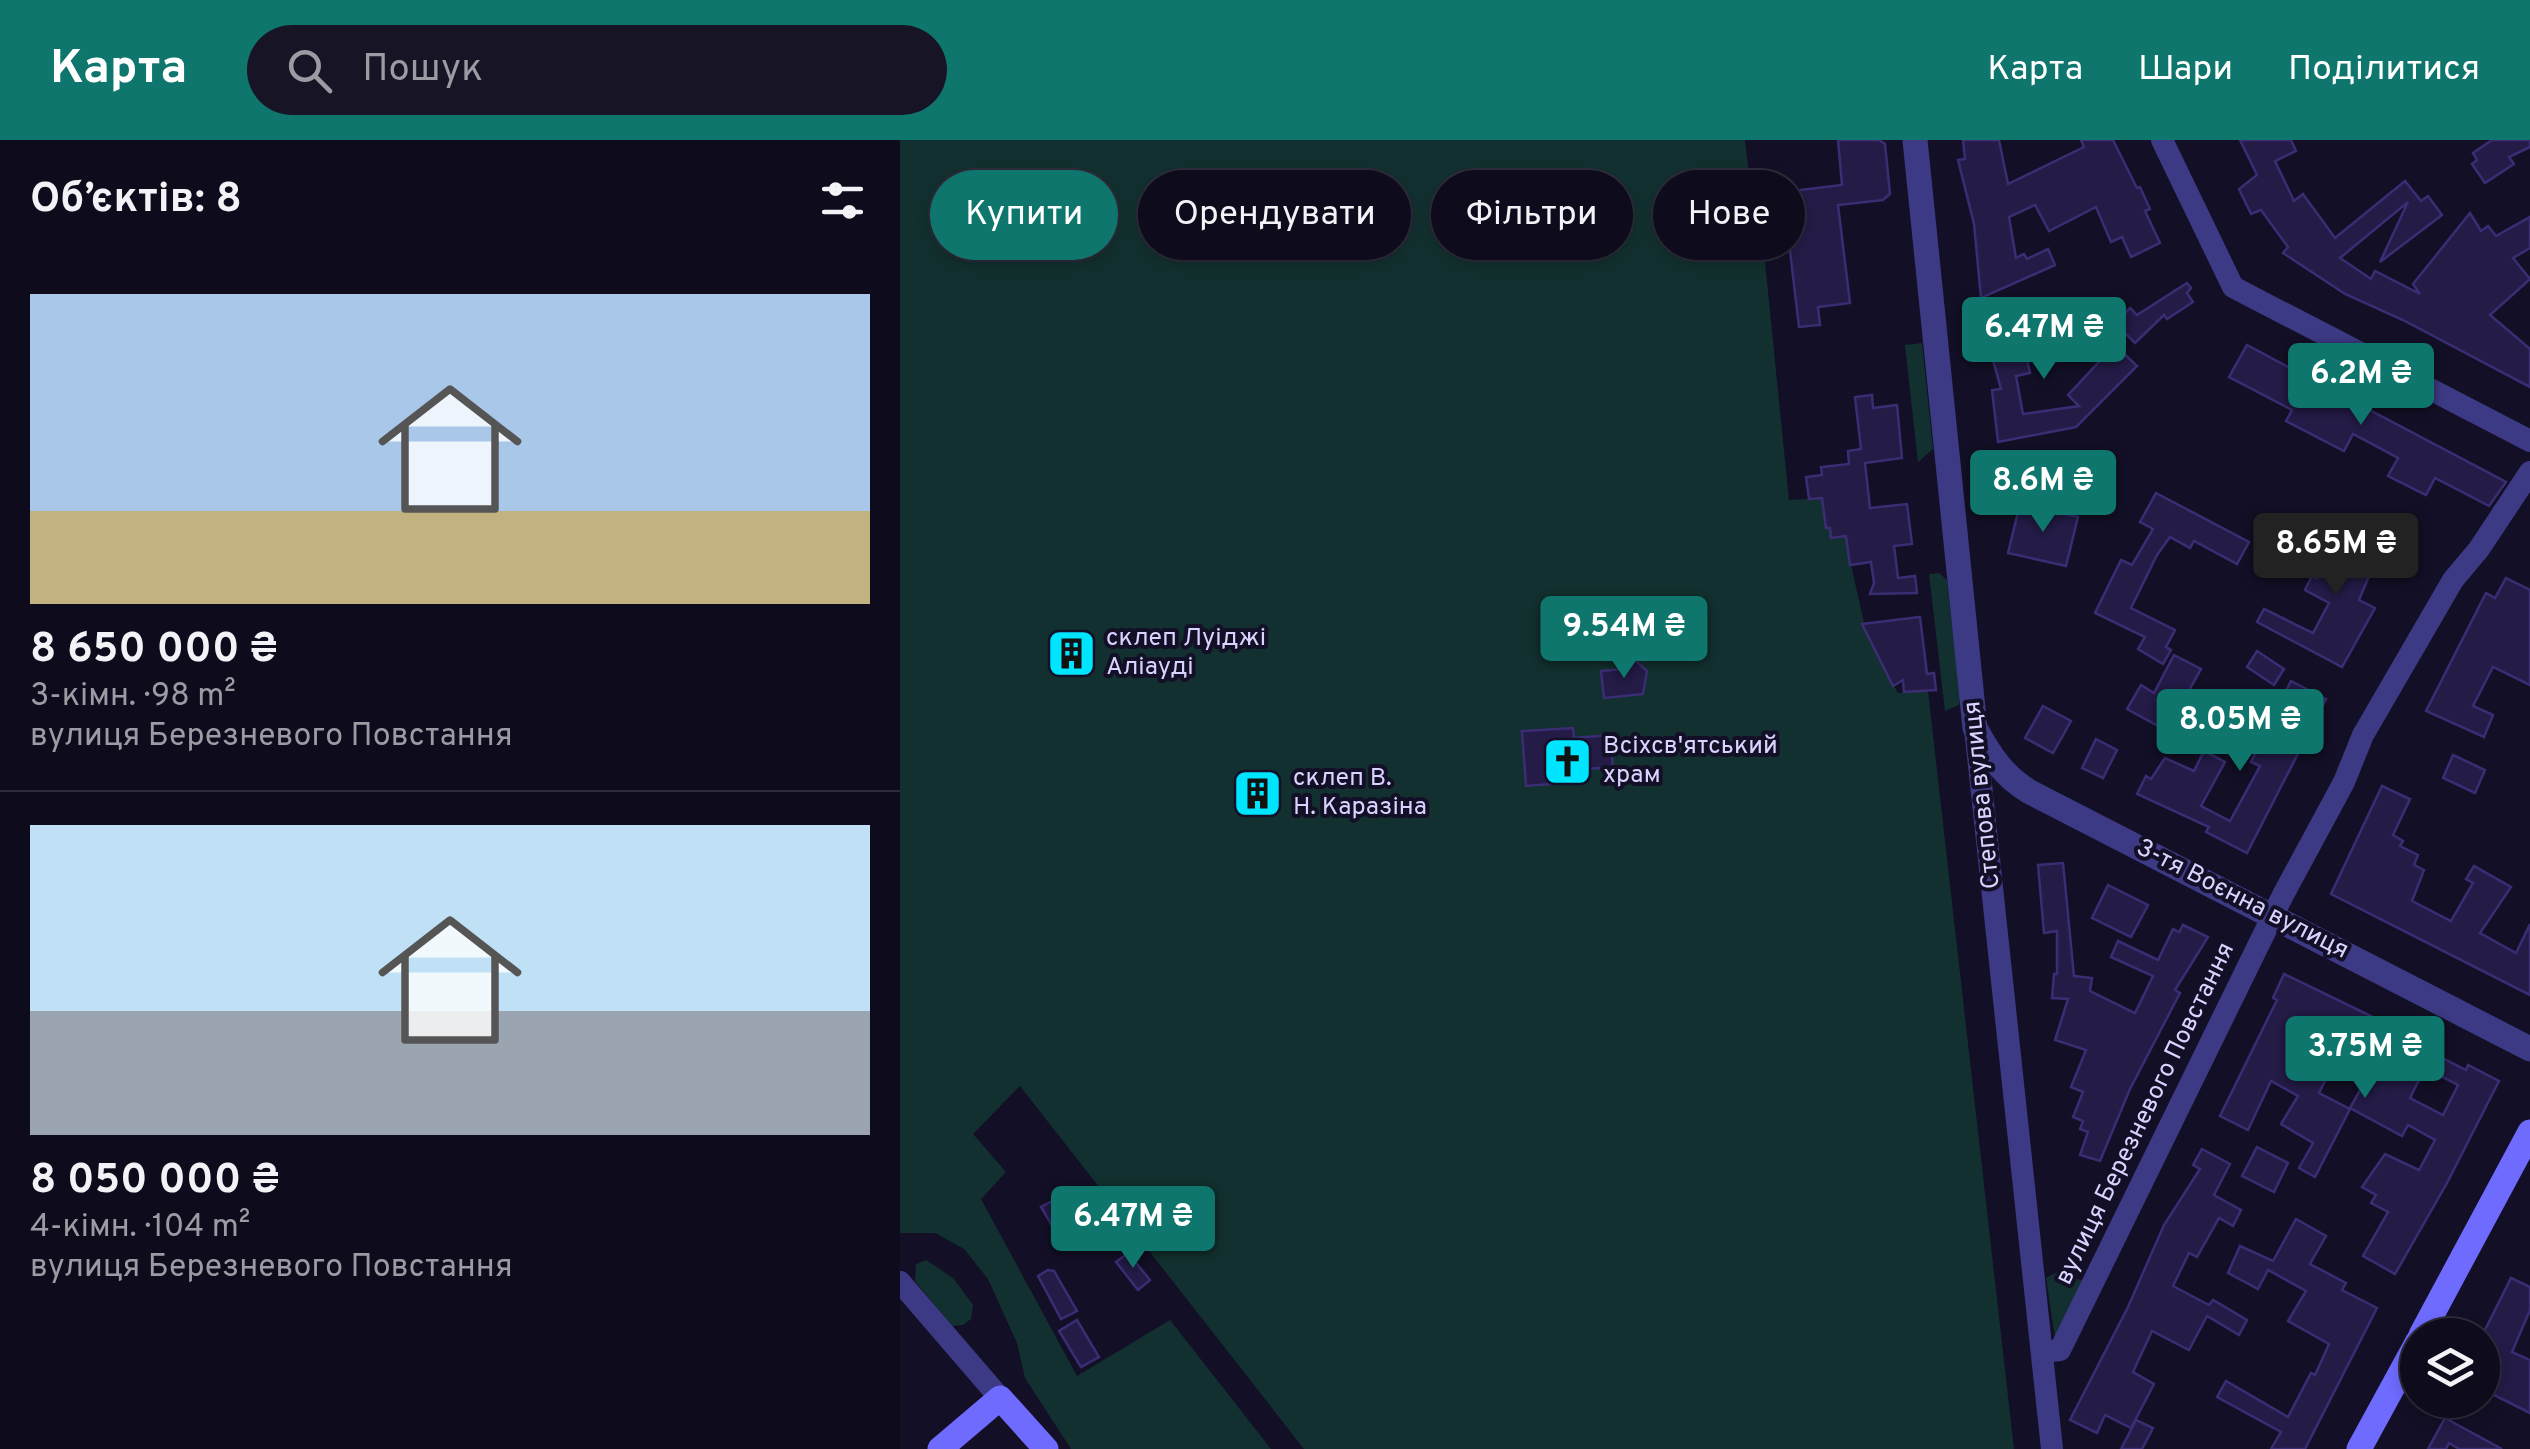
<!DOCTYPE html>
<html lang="uk">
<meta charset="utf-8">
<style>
:root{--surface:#0e0b1c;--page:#171425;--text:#f1f3f6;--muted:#9b9ba3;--line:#2e2b3b;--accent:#0f766e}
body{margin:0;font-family:Overpass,sans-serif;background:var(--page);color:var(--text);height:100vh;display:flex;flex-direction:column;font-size:38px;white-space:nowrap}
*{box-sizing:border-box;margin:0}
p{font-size:32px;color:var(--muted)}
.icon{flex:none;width:55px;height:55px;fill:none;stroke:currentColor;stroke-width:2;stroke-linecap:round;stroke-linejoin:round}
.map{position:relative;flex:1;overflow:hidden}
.sheet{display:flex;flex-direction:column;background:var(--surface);width:900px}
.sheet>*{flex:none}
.banner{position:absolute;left:30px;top:30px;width:950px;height:90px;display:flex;gap:20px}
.buttons{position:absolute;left:1500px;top:1178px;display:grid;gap:20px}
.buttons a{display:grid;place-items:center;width:100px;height:100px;border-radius:50%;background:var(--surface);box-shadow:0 5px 15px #0003,0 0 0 2px var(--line);font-size:50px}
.price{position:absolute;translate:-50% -85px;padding:0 22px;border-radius:10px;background:var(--accent);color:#fff;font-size:32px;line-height:65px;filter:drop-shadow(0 2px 5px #0008)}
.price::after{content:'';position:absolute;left:50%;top:60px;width:30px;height:22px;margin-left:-15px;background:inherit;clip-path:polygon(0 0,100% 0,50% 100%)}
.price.current{background:#222;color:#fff}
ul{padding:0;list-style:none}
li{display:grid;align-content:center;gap:20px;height:530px;padding:0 30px}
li+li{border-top:2px solid var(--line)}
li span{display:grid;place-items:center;height:310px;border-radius:0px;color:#555}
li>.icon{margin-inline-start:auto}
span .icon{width:180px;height:180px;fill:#fffc;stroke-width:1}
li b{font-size:42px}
h2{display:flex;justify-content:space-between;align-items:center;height:120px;padding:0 30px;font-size:42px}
.chip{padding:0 35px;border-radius:45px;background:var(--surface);box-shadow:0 5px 15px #0003,0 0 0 2px var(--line);font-size:35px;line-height:90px}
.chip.current{background:var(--accent);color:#fff}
header{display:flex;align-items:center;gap:60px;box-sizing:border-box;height:140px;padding:0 50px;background:var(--accent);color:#fff}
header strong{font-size:48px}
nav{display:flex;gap:55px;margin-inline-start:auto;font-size:35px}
.search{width:700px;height:90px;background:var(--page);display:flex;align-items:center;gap:25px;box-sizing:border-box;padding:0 35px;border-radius:55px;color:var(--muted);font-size:38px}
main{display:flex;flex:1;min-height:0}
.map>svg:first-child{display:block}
</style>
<header>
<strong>Карта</strong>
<div class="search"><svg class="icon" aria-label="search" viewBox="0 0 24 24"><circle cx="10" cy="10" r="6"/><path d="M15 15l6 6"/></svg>Пошук</div>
<nav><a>Карта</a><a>Шари</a><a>Поділитися</a></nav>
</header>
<main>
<section class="sheet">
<h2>Об’єктів: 8<svg class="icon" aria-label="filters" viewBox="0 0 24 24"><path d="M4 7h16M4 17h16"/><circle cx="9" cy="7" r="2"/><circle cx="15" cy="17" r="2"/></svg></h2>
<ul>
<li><span style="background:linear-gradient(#a9c7e8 70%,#c2b280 0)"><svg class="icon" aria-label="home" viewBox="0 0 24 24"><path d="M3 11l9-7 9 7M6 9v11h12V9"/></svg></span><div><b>8 650 000 ₴</b><p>3-кімн. · 98 m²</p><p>вулиця Березневого Повстання</p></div></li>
<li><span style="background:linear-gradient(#bfe0f5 60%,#9aa5b1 0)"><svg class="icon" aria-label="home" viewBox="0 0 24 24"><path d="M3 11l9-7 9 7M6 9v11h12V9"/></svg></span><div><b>8 050 000 ₴</b><p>4-кімн. · 104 m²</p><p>вулиця Березневого Повстання</p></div></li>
</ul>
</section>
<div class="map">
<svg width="1630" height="1309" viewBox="0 0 1630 1309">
<rect width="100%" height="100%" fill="#130f26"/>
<g fill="#12302f">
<path d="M0,0H845L852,61L860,60L869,94L864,112L889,360L922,358L926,387L930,388L932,398L966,393L949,416L967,496L998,553L1028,551L1114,1309H404L120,946L73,994L106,1032L81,1059L177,1236L270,1180L371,1309H171L125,1238L117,1203L88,1139L64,1109L35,1093H0Z"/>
<path d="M1022,203L1033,309L1018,322L1005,205Z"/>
<path d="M1039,433L1047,440L1060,559L1059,565L1045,571L1029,434Z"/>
<path d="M26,1120L53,1138L73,1165L71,1179L63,1185L52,1186L15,1141L16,1124Z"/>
<path d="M1157,1132L1186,1142L1155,1198L1146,1138Z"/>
</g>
<g fill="#241b47" stroke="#3b2d73" stroke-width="2.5" fill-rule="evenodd">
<path d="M938,0H979L985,4L990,54L983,60L938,65L950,163L918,167L920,185L899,187L883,52L942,45Z"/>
<path d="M1063,0H1099L1108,44L1184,7L1181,0H1213L1237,48L1240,47L1250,69L1245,71L1260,103L1231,117L1222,97L1211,102L1196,67L1149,91L1135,65L1109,77L1116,118L1124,114L1127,119L1148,109L1155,125L1081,158L1074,84L1058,20L1065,19Z"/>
<path d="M1340,0H1391L1396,11L1375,21L1394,61L1403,54L1435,98L1505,41L1521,61L1528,56L1542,75L1480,122L1508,62L1440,118L1471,139L1475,131L1520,154L1513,144L1570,73L1581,91L1588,86L1596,96L1630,77V108L1613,118L1630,139L1590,175L1630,209V247L1503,180L1445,154L1383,113L1388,107L1361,70L1351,74L1339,49L1357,35Z"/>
<path d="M1592,0H1630V7L1609,17L1614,24L1585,43L1572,24L1577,20L1573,13Z"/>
<path d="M1287,143L1291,148L1287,153L1293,162L1267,179L1264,175L1235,203L1215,183L1230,168L1237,175Z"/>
<path d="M1146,160L1149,167L1113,189L1118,217L1126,215L1130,233L1116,236L1123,274L1179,266L1168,255L1215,205L1237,226L1176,287L1098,302L1092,250L1101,249L1083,184Z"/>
<path d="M1347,205L1409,238L1606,342L1589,366L1535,338L1526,355L1488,336L1498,318L1453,294L1444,311L1386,281L1392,270L1329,237Z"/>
<path d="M972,255L973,268L997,265L1002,318L965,323L970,368L1007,364L1012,404L994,406L998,438L1015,436L1017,453L970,454L974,443L971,422L950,425L946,396L931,398L930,388H926L922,358L909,359L906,337L922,335L921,327L949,324L948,311L961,309L955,257Z"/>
<path d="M1256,353L1349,402L1337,424L1294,401L1290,408L1270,397L1257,415L1231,468L1275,490L1266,507L1271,510L1263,524L1238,509L1245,497L1195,473L1221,420L1232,425L1253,389L1240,382Z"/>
<path d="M1120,364L1178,377L1166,426L1108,413Z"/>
<path d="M1440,386L1457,393L1465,391L1469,398L1483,404L1476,419L1479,430L1469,436L1459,460L1475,468L1442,527L1357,482L1364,469L1413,493L1429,463L1405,450L1412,436L1417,438L1428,412L1424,406L1434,399Z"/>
<path d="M1606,438L1630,450V545L1593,527L1573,566L1593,575L1584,597L1526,571L1586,453L1595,458Z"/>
<path d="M1020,477L1027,534L1034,533L1036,550L1004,552L1003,540L993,546L962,484Z"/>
<path d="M1357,511L1384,529L1374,545L1347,527Z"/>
<path d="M1274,515L1301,529L1282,563L1287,566L1271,593L1227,569L1241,545L1254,553Z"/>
<path d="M736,521L747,531L743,554L704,558L701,531L725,529L723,522Z"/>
<path d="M1391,541L1426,559L1347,713L1306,692L1309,687L1237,654L1246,636L1251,639L1265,618L1294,631L1304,611L1325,622L1301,666L1330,681L1360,626L1351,622Z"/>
<path d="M1143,566L1171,581L1153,613L1125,598Z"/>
<path d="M673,588L674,598L710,595L713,627L661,631L662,643L626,646L622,591Z"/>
<path d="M1196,599L1217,610L1203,638L1182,628Z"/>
<path d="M1553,615L1585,630L1575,653L1543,638Z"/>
<path d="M1482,646L1510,659L1493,695L1503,701L1500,706L1518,715L1514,725L1524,730L1512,761L1551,781L1573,743L1566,739L1574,726L1611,747L1580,793L1616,813L1630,784V855L1431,754Z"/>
<path d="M1163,723L1174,836L1192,838L1190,851L1235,873L1253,836L1211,817L1218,801L1258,820L1273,789L1279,792L1283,785L1308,797L1275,850L1280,853L1230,949L1200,1021L1180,1015L1188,992L1180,989L1183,981L1173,977L1183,952L1171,947L1186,910L1155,900L1168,859L1152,858L1154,834H1157V791L1144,793L1138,725Z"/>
<path d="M1208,745L1248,765L1231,797L1192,778Z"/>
<path d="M1384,834L1471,876L1507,900L1566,930L1568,925L1599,941L1547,1043L1495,1134L1463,1116L1488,1072L1471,1063L1476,1055L1462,1047L1485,1014L1519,1030L1535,1000L1508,985L1502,996L1450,968L1469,934L1436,919L1419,953L1450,969L1415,1037L1399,1028L1413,1003L1381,984L1398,956L1371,941L1348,990L1320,976L1377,860L1373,858ZM1525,928L1558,945L1543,975L1510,958Z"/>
<path d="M1357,1007L1388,1023L1374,1052L1342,1036Z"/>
<path d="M1302,1009L1330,1024L1314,1055L1341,1070L1333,1086L1319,1078L1297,1117L1289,1113L1273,1146L1309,1165L1313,1160L1347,1180L1339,1195L1307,1176L1289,1210L1252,1191L1233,1232L1254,1244L1231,1288L1205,1275L1197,1293L1170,1280L1228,1167L1264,1085L1300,1029L1293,1025Z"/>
<path d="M160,1057L175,1084L157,1094L141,1067Z"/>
<path d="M1396,1079L1426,1096L1410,1124L1446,1143L1442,1150L1477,1168L1405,1309H1371L1381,1292L1317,1257L1326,1241L1388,1277L1411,1233L1415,1235L1429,1204L1388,1181L1406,1151L1368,1130L1358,1149L1328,1133L1340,1106L1373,1121Z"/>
<path d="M228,1113L250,1140L238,1150L216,1122Z"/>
<path d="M148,1130L154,1131L177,1171L161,1179L138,1136Z"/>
<path d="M1611,1138L1630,1147V1170L1612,1212L1630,1220V1273L1582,1249V1196Z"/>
<path d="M177,1180L199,1217L181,1227L159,1191Z"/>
<path d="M1545,1278L1602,1309H1559L1549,1303L1546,1309H1528Z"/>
<path d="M1236,1280L1253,1288L1242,1309H1221Z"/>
</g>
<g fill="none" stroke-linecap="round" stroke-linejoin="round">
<g stroke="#3d3a85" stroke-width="22">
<path d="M1262,0L1333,147L1630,301"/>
<path d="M1075,588L1152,1309"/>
<path d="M0,1142L100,1258"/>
<path d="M1142,1212L1160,1210L1383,755L1444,642L1463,595L1553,440L1579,409L1630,332"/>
</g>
<path stroke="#3d3a85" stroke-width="25" d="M1015,0L1075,588C1090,615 1103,636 1130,652L1630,909"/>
<g stroke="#6f6bff" stroke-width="25">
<path d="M1521,1195L1630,992"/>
<path d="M40,1309L100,1258L146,1309"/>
<path d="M1459,1309L1518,1201"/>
</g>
</g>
<defs>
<symbol id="building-square" viewBox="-11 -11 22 22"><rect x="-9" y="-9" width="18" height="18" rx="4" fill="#00e5ff" stroke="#130f26"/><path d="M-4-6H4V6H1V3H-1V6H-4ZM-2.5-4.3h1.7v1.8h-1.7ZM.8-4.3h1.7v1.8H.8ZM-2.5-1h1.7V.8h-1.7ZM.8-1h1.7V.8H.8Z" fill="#111"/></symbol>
<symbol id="church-square" viewBox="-11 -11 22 22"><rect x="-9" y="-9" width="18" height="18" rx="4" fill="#00e5ff" stroke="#130f26"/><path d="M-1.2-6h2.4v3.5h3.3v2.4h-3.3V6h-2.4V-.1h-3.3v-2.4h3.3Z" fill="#111"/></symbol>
</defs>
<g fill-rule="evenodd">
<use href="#building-square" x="144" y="486" width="55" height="55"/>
<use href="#church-square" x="640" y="594" width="55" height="55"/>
<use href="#building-square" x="330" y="626" width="55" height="55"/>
</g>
<g text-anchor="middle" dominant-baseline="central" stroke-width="8" stroke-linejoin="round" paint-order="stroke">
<g font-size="25" fill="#d9d4ff" stroke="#130f26" text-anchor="start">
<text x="206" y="499">склеп Луіджі<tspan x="206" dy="29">Аліауді</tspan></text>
<text x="703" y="607">Всіхсв'ятський<tspan x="703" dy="29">храм</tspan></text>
<text x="393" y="639">склеп В.<tspan x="393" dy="29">Н. Каразіна</tspan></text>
</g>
<g font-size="25" fill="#d9d4ff" stroke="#130f26">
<text transform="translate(1083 655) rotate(-96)">Степова вулиця</text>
<text transform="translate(1342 760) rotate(27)">3-тя Воєнна вулиця</text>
<text transform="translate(1246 974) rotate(-64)">вулиця Березневого Повстання</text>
</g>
</g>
</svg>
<div class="buttons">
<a><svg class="icon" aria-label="layers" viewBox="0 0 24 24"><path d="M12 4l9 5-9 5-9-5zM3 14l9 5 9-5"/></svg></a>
</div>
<b class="price" style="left:1144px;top:242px">6.47M ₴</b>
<b class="price" style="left:1461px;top:288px">6.2M ₴</b>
<b class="price" style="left:1143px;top:395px">8.6M ₴</b>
<b class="price current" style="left:1436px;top:458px">8.65M ₴</b>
<b class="price" style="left:724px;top:541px">9.54M ₴</b>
<b class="price" style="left:1340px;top:634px">8.05M ₴</b>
<b class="price" style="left:1465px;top:961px">3.75M ₴</b>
<b class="price" style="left:233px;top:1131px">6.47M ₴</b>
<div class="banner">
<a class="chip current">Купити</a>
<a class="chip">Орендувати</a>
<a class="chip">Фільтри</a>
<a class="chip">Нове</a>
</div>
</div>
</main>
